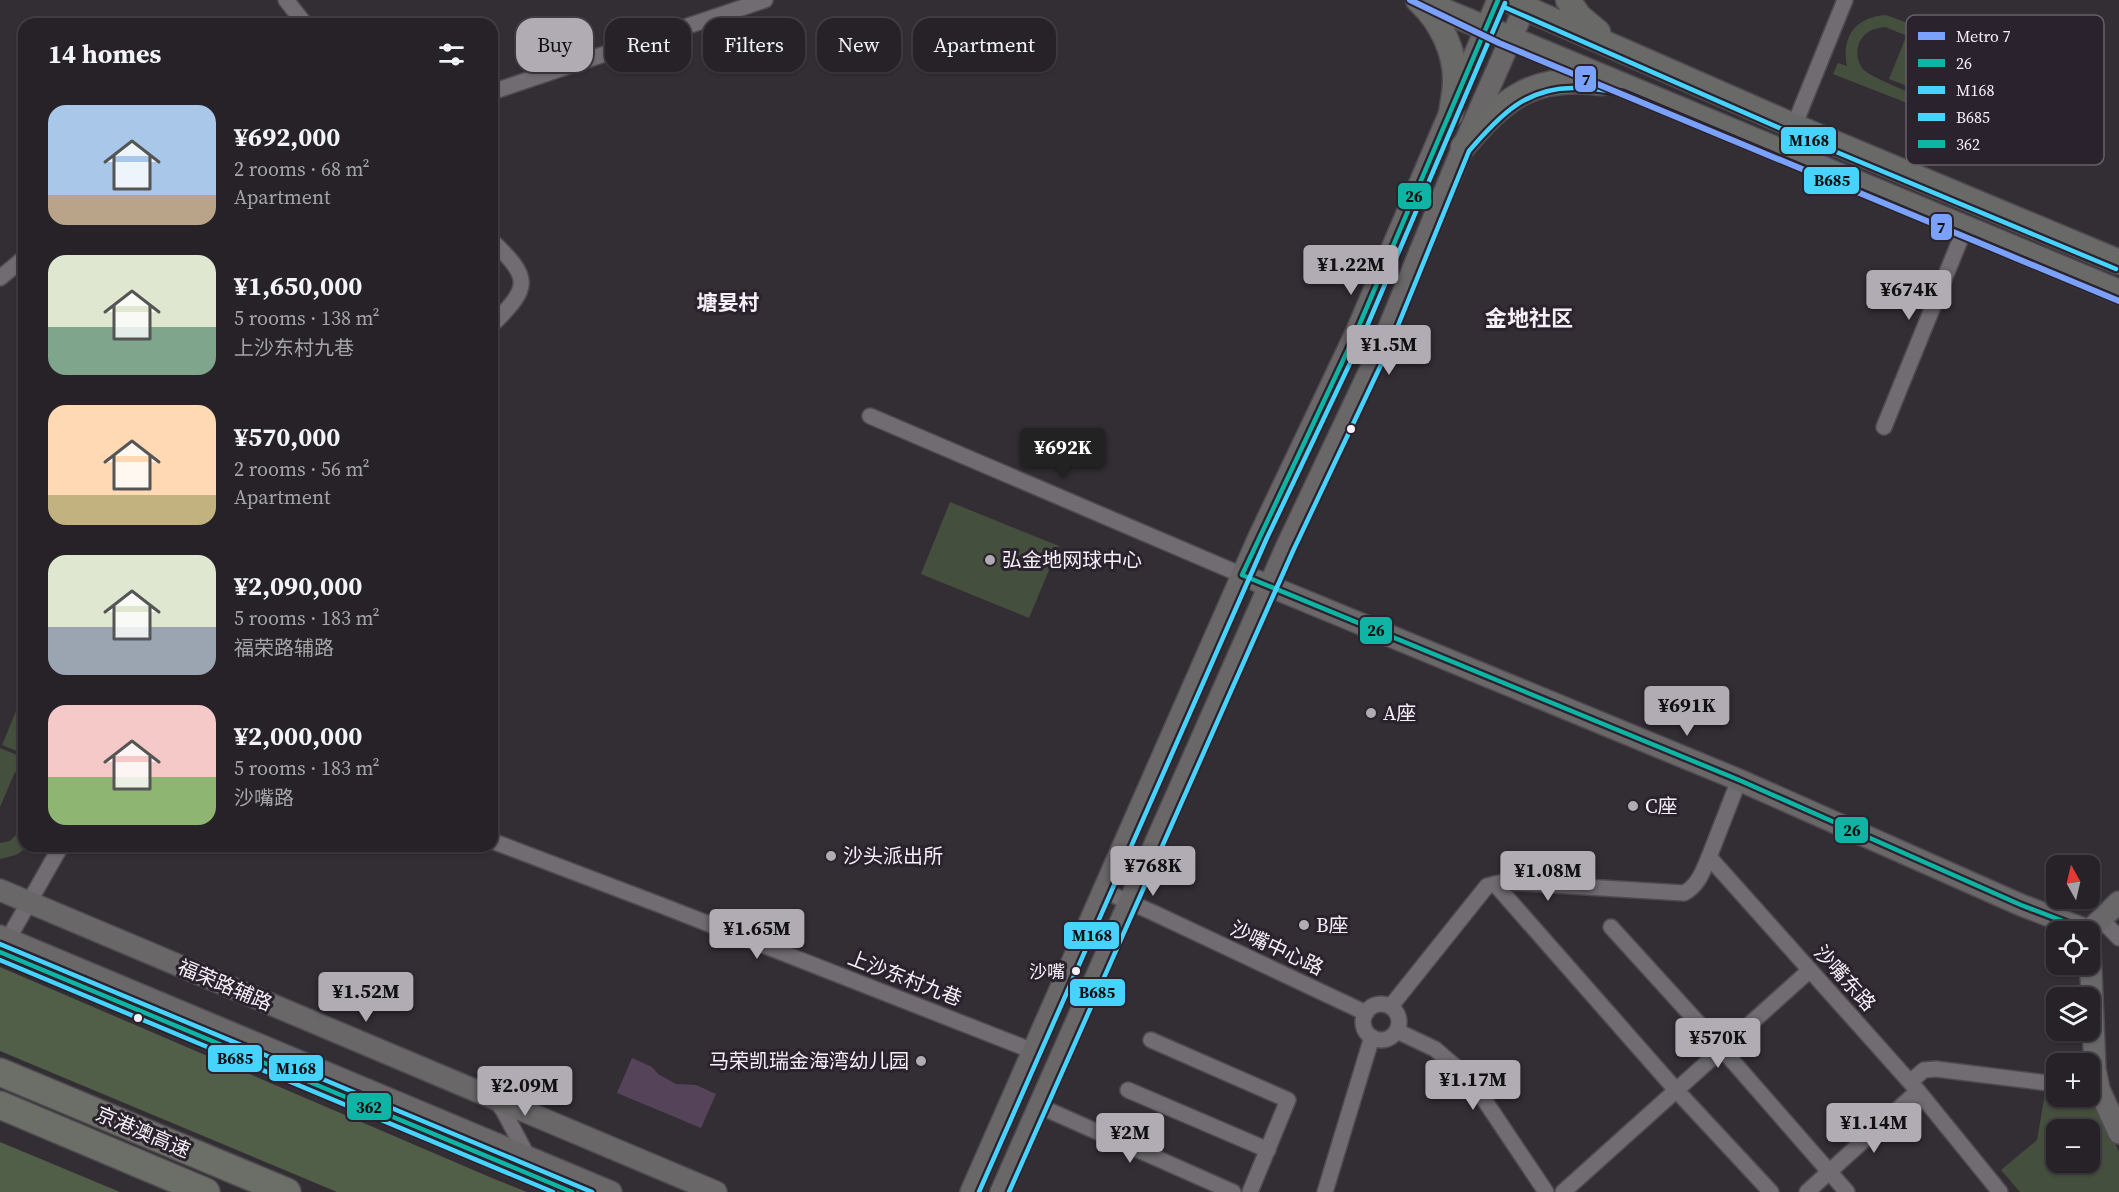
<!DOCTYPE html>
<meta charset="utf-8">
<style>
:root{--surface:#262227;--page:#2e2a2f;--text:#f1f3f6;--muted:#a4a4a7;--line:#423f44;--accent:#b1abb3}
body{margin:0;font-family:"Source Serif 4","Noto Sans SC",serif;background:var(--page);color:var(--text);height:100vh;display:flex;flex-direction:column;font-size:22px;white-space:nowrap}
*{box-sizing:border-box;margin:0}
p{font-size:20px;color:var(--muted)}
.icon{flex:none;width:33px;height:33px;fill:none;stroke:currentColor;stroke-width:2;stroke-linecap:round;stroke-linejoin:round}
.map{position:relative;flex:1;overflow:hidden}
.details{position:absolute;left:18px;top:18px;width:480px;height:834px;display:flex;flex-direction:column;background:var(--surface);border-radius:18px;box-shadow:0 2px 4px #0004,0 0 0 2px var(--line)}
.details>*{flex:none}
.banner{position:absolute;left:516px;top:18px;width:570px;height:54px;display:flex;gap:12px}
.needle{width:39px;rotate:352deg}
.buttons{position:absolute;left:2046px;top:855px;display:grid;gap:12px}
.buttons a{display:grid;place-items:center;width:54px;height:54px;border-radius:12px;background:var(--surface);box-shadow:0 2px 4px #0004,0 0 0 2px var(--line);font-size:30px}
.price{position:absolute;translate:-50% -51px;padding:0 14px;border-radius:6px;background:var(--accent);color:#111;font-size:20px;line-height:39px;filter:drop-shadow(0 2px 3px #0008)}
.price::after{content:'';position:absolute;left:50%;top:36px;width:18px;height:14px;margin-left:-9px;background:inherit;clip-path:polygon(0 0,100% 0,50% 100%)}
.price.current{background:#222;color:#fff}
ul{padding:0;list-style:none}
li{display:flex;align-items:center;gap:18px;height:150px;padding:0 30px}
li span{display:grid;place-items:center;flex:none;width:168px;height:120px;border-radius:18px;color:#555}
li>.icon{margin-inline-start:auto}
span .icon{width:72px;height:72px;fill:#fffc;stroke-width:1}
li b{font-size:26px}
h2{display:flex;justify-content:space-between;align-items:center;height:72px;padding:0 30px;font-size:26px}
.tag{padding:0 21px;border-radius:18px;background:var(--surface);box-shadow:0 2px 4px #0004,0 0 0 2px var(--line);font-size:21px;line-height:54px}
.tag.current{background:var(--accent);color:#111}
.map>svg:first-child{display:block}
</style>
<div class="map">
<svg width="2119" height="1192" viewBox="0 0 2119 1192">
<rect width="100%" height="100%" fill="#332e34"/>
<g fill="#454f3d" fill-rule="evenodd">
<path d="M1886,15L1969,46C2000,64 1998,95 1971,115L1985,121L1981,132L1833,74L1838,63L1847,66C1841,36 1856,17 1886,15ZM1885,27L1970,61C1986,78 1980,108 1952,106C1940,106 1870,78 1863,69C1857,62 1856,52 1859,43C1864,32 1874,28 1885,27Z"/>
<path d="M1906,37L1926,45L1910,87L1889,79Z"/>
<path d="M950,502L1059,546L1029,618L921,574Z"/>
<path d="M24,692V754L2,745Z"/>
<path d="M0,748L24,758V778L15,772L0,807Z"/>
<path d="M24,827V846H29L16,855L0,859V843L10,841Z"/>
<path d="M2046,1087L2056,1088V1096H2090V1092H2092L2119,1152V1192H2020L2001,1170L2037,1140ZM2056,1130H2090V1162H2056Z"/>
</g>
<g fill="#515e48">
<path d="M0,967L492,1178L527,1192H337L0,1051Z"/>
<path d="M0,1142L120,1192H0Z"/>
</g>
<path fill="#554359" d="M632,1058L652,1067L658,1074L676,1084L696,1085L716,1094L701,1128L617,1093Z"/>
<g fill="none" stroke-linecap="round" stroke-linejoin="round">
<defs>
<g id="street">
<path d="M286,0L305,24"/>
<path d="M492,92L765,0"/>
<path d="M1794,126L1845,0"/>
<path d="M492,241C532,279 530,287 492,325"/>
<path d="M0,278L24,258"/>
<path d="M870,416L1242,575"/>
<path d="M1884,427L1965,228"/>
<path d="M1739,780L1709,857L1918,1091L2000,1192"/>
<path d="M492,841L663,906L1033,1051"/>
<path d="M1495,884L1676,1090L1771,1192"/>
<path d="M1104,891L1154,913L1366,1013"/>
<path d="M2101,919L2119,938"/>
<path d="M1611,927L1722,1049L1847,1192"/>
<path d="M3,948L61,846"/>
<circle cx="1381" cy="1022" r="18"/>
<path d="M1391,1006L1487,886L1503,882L1684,893C1698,886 1703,871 1709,857"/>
<path d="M1397,1031L1435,1049L1471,1080L1546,1192"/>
<path d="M1151,1040L1288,1100L1250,1192"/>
<path d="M1910,1082L1924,1070L1936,1069L2056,1084"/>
<path d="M1128,1090L1268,1150"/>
<path d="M495,1099L503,1110L528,1157"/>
<path d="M1039,1106L1233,1192"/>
<path d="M1325,1192L1372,1037"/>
<path d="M1563,1192L1810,970"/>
<path d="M1807,1192L1918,1091"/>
</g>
<g id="secondary">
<path d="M1257,581L1739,780L2021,905L2089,931"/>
<path d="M0,890L716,1192"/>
<path d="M2089,931L2119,902"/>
<path d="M0,936L611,1192"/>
<path d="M2090,948L2095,1069L2099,1089L2119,1133"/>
<path d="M0,952L572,1192"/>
<path d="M971,1192L1259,537L1355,335L1498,0"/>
<path d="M1001,1192L1286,548L1381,347L1463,147L1528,0"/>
</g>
<g id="primary">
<path d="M1418,0L2119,292"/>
<path d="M1507,0L1794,126L2119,262"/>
<path d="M1568,0L1579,16L1598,32"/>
<path d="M1420,2C1441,22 1456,53 1455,82C1455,93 1452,104 1451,114"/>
<path d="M1463,147C1505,97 1534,74 1602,83"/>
</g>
<g id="highway">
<path d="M0,1072L287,1192"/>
<path d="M0,1105L206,1192"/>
</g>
</defs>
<use href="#street" stroke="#4f4a50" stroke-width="18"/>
<use href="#secondary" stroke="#4f4a50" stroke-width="24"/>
<use href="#primary" stroke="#4f4a50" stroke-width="27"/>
<use href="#highway" stroke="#4f4a50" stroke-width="30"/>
<use href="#street" stroke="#706c71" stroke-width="15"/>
<use href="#secondary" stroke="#696768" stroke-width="21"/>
<use href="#primary" stroke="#696a67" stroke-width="24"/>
<use href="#highway" stroke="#6b6f67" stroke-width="27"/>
<defs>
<path id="bus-1" d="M1498,0L1355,335L1242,575L1739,780L2021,905L2089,931"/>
<g id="bus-2">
<path d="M1504,7L1791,133L2116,269"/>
<path d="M0,944L592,1192"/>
<path d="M979,1192L1266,540L1362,338L1505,3"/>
</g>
<g id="bus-3">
<path d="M0,960L553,1192"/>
<path d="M1009,1192L1293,551L1388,350L1469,151C1499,116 1527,86 1577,88C1592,88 1608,91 1623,93L2116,299"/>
</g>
<path id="bus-4" d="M0,952L572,1192"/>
</defs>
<use href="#bus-1" stroke="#2a222d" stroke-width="9"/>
<use href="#bus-2" stroke="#2a222d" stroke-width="9"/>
<use href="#bus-3" stroke="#2a222d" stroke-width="9"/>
<use href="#bus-4" stroke="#2a222d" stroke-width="9"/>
<use href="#bus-1" stroke="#0eb5a5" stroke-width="4.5"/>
<use href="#bus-2" stroke="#46d4ff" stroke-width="4.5"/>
<use href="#bus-3" stroke="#46d4ff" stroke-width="4.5"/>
<use href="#bus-4" stroke="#0eb5a5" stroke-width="4.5"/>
<defs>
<path id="metro-1" d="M1410,0L1499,43L2119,301"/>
</defs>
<use href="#metro-1" stroke="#2a222d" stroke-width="10"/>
<use href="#metro-1" stroke="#7aa1fb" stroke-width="6"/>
</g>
<g fill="#f5eff7" stroke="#2a222d" stroke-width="2">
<circle cx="1351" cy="429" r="5"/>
<circle cx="1076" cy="971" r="5"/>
<circle cx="138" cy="1018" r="5"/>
</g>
<g fill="#b1abb3" stroke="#2a222d" stroke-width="2">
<circle cx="990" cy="560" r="6"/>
<circle cx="1371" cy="713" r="6"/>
<circle cx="1633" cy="806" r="6"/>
<circle cx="831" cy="856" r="6"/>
<circle cx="1304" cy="925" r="6"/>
<circle cx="921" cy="1061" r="6"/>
</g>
<g text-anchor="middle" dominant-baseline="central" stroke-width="6" stroke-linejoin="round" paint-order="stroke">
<g font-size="18" fill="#f5eff7" stroke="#2a222d" text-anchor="end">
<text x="1065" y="971">沙嘴</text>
</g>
<g font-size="20" fill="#f5eff7" stroke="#2a222d" text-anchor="start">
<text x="1002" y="560">弘金地网球中心</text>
<text x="1383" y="713">A座</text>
<text x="1645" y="806">C座</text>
<text x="843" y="856">沙头派出所</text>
<text x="1316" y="925">B座</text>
<text x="909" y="1061" text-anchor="end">马荣凯瑞金海湾幼儿园</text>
</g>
<g font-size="20" fill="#f5eff7" stroke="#2a222d">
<text transform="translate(1277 948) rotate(25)">沙嘴中心路</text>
<text transform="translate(905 978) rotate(21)">上沙东村九巷</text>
<text transform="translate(1845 978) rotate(48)">沙嘴东路</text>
<text transform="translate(225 985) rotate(23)">福荣路辅路</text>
<text transform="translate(143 1132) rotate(23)">京港澳高速</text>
</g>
<g font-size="21" font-weight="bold" fill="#f5eff7" stroke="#2a222d">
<text x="728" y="302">塘妟村</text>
</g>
<g font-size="22" font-weight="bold" fill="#f5eff7" stroke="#2a222d">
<text x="1529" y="318">金地社区</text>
</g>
</g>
<rect x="1906" y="15" width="198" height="150" rx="9" fill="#2a222d" stroke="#67606a" stroke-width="1.5"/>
<rect x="1918" y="32" width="27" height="8" fill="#7aa1fb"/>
<rect x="1918" y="59" width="27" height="8" fill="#0eb5a5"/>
<rect x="1918" y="86" width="27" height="8" fill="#46d4ff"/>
<rect x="1918" y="113" width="27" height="8" fill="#46d4ff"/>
<rect x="1918" y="140" width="27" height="8" fill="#0eb5a5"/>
<g font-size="16" fill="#f5eff7">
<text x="1956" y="42">Metro 7</text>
<text x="1956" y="69">26</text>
<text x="1956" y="96">M168</text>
<text x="1956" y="123">B685</text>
<text x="1956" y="150">362</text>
</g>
<g stroke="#2a222d" stroke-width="2">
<rect x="1574" y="65" width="23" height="28" rx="6" fill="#7aa1fb"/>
<rect x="1780" y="126" width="57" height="29" rx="6" fill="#46d4ff"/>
<rect x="1803" y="166" width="57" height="29" rx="6" fill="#46d4ff"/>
<rect x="1397" y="182" width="35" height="28" rx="6" fill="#0eb5a5"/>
<rect x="1930" y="213" width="23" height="28" rx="6" fill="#7aa1fb"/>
<rect x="1359" y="616" width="34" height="29" rx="6" fill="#0eb5a5"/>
<rect x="1834" y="816" width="35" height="28" rx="6" fill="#0eb5a5"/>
<rect x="1063" y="921" width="57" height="29" rx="6" fill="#46d4ff"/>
<rect x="1069" y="978" width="57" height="29" rx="6" fill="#46d4ff"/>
<rect x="207" y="1044" width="56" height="29" rx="6" fill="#46d4ff"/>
<rect x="268" y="1054" width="56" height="28" rx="6" fill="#46d4ff"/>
<rect x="346" y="1092" width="46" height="29" rx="6" fill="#0eb5a5"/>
</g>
<g font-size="16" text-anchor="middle" font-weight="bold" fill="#111">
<text x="1586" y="85">7</text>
<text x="1809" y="146">M168</text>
<text x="1832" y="186">B685</text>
<text x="1414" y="202">26</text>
<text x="1941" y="233">7</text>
<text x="1376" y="636">26</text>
<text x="1852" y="836">26</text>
<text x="1092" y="941">M168</text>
<text x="1097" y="998">B685</text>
<text x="235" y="1064">B685</text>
<text x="296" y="1074">M168</text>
<text x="369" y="1113">362</text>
</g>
</svg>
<div class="buttons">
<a><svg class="needle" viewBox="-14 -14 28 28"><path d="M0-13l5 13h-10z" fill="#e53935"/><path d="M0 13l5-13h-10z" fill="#a4a4a7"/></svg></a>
<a><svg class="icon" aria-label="locate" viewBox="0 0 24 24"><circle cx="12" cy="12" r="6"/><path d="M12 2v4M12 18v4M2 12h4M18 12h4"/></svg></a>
<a><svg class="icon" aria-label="layers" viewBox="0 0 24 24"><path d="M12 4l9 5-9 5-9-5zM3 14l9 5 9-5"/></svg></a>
<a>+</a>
<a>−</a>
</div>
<b class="price" style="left:1351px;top:296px">¥1.22M</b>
<b class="price" style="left:1909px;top:321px">¥674K</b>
<b class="price" style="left:1389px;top:376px">¥1.5M</b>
<b class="price current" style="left:1063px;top:479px">¥692K</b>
<b class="price" style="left:1687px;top:737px">¥691K</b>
<b class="price" style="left:1153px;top:897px">¥768K</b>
<b class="price" style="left:1548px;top:902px">¥1.08M</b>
<b class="price" style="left:757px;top:960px">¥1.65M</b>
<b class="price" style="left:366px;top:1023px">¥1.52M</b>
<b class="price" style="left:1718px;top:1069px">¥570K</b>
<b class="price" style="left:1473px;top:1111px">¥1.17M</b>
<b class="price" style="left:525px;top:1117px">¥2.09M</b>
<b class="price" style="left:1874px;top:1154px">¥1.14M</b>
<b class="price" style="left:1130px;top:1164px">¥2M</b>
<div class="banner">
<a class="tag current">Buy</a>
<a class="tag">Rent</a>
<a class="tag">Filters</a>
<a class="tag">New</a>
<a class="tag">Apartment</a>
</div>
<section class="details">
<h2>14 homes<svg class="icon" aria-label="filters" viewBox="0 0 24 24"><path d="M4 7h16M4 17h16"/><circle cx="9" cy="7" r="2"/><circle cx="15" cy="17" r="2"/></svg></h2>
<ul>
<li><span style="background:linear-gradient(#a9c7e8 75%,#b9a48a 0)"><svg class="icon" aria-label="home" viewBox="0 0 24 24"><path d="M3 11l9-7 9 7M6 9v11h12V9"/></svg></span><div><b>¥692,000</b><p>2 rooms · 68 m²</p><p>Apartment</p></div></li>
<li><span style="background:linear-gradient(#dfe7d0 60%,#7fa58c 0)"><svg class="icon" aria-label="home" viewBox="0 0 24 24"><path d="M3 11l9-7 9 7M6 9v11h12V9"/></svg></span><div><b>¥1,650,000</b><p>5 rooms · 138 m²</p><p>上沙东村九巷</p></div></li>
<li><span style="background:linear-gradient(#ffd9b3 75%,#c2b280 0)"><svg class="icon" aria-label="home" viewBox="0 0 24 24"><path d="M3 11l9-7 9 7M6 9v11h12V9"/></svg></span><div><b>¥570,000</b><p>2 rooms · 56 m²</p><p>Apartment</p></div></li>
<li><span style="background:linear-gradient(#dfe7d0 60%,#9aa5b1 0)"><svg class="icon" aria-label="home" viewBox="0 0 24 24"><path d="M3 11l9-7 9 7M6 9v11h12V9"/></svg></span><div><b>¥2,090,000</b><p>5 rooms · 183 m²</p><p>福荣路辅路</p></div></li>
<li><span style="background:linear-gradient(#f6c9c9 60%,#8fb573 0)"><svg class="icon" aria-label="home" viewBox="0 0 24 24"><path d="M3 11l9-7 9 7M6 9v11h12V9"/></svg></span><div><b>¥2,000,000</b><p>5 rooms · 183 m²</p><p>沙嘴路</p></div></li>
</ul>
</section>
</div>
